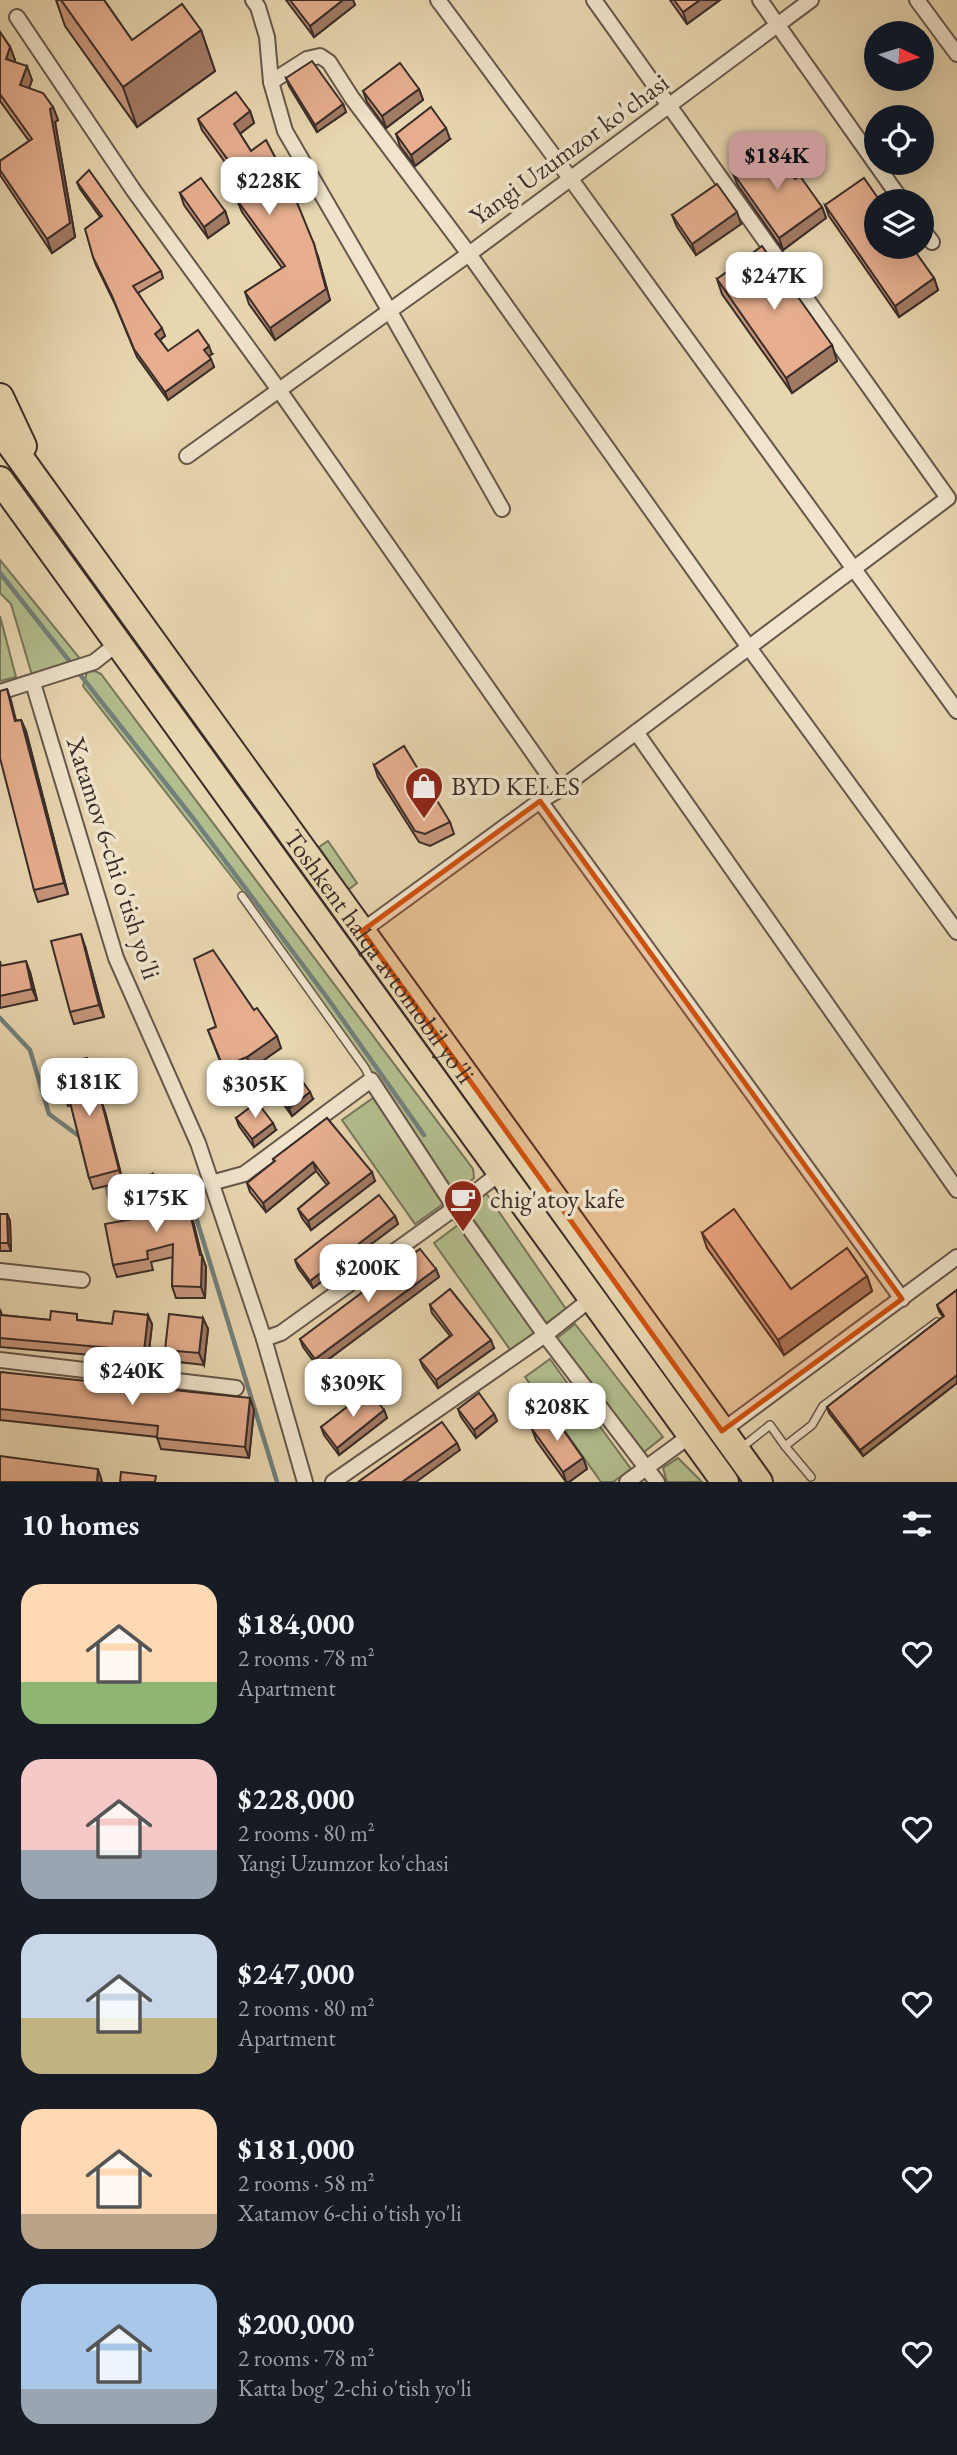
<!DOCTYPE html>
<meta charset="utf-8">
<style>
:root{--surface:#171b24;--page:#242831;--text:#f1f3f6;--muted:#9ea1a6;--accent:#c59692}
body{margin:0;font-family:"EB Garamond",serif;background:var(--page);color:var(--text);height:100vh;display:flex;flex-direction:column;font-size:26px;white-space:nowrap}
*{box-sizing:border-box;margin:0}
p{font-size:23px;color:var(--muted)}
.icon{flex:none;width:38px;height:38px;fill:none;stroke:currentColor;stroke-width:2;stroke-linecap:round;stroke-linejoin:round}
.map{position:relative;height:1482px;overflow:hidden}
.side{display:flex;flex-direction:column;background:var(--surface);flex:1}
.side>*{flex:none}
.needle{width:46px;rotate:94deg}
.controls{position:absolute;left:864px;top:21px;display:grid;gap:14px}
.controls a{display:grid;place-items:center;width:70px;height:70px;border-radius:50%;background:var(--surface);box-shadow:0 7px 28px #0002;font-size:35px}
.price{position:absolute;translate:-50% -60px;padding:0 16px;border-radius:14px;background:#fff;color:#222;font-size:23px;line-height:46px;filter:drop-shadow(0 2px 4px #0008)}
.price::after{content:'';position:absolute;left:50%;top:42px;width:21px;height:16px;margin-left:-10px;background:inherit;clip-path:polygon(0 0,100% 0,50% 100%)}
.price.current{background:var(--accent);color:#111}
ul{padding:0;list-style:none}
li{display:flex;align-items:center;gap:21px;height:175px;padding:0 21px}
li span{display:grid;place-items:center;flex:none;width:196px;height:140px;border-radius:21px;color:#555}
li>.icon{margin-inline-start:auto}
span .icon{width:84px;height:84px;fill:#fffc;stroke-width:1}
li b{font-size:30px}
h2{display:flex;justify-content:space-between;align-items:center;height:84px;padding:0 21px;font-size:30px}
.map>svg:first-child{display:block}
</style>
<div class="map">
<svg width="957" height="1482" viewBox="0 0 957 1482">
<rect width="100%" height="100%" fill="#e8d6b0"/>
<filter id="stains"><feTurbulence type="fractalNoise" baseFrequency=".00286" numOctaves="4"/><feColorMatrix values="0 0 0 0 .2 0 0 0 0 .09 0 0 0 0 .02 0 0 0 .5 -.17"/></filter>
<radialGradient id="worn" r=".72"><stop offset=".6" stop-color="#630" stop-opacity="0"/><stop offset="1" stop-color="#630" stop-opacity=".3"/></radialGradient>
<g fill="#b3be8e" stroke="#76765c" stroke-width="2">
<path d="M16,471L591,1268L585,1273L10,476Z"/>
<path d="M0,560L81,660L32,675L11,604L0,593Z"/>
<path d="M0,616L16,677L0,681Z"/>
<path d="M95,671L101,674L473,1169L474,1178L457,1192L449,1187L242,890L83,686L87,672Z"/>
<path d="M328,841L357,883L348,890L319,847Z"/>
<path d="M373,1098L446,1202L415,1224L342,1120Z"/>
<path d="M486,1193L566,1309L546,1323L468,1212L474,1202Z"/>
<path d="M458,1225L535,1334L511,1351L434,1243Z"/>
<path d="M575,1324L663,1437L644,1452L556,1339Z"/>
<path d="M550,1359L575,1394L550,1411L525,1377Z"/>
<path d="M582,1402L631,1469L613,1482H601L557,1420Z"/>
<path d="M678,1458L702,1482H667L663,1468Z"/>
</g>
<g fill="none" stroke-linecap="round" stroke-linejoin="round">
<g stroke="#72807b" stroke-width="4.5">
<path d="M0,573L193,818L326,996L424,1135"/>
<path d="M0,1018L30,1050L49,1114L83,1139"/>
<path d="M106,1180L109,1197L132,1199"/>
<path d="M158,1201L192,1204L277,1482"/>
</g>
<defs>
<g id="lane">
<path d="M242,896L365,1068L371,1080"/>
<path d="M785,1446L811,1477"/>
<path d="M740,1449L770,1425L785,1446L812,1425L823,1406L937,1322"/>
</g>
<g id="street">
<path d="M253,0L258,7L267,37L271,82L285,131L389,310L502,509"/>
<path d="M438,0L570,178L957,711"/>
<path d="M760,0L902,201"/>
<path d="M917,0L957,54"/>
<path d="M17,17L134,191L279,390L559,790"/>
<path d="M271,82L307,59L320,56L329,62L352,98L469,254L750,649L957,932"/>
<path d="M922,229L932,242"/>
<path d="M187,456L469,254L811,0"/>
<path d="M33,683L116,958L198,1143L264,1339L305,1482"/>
<path d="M0,692L94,662L118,643"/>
<path d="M636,732L957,1190"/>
<path d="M540,801L902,1299"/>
<path d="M362,931L540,801L559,790L948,498L594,0"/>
<path d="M211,1183L244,1174L371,1080L455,1208L545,1335L592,1298"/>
<path d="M0,1271L82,1280"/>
<path d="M264,1339L281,1333L455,1208L501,1172"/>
<path d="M0,1360L236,1388"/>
<path d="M722,1431L957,1257"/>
<path d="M333,1482L545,1335L657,1482"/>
<path d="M627,1482L691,1435"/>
</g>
<g id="highway">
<path d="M0,397L23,446"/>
<path id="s1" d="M0,430L759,1482"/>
<path d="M0,480L725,1482"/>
</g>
</defs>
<use href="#lane" stroke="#66574b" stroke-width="10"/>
<use href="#street" stroke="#66574b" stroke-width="18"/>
<use href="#highway" stroke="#3a2d29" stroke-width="30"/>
<use href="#lane" stroke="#f0e4cc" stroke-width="7"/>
<use href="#street" stroke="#f0e4cc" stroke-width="14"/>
<use href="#highway" stroke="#e8d6b0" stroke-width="26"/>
</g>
<g fill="#c6967b" stroke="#3a2d29" stroke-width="2">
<path d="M56,0H104L132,40L201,30L215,71L137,127L65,26Z"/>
<path d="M286,0H353L355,5L314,37Z"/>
<path d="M670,0H720L687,24Z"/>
<path d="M0,32L10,47L15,60V62L32,80L29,88L53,107L58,120L55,122L75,237L52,253L0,175V161L29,141L0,101Z"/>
<path d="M286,78L343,104L346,112L317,132L289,86Z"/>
<path d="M419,89L423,100L386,128L367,102L363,91Z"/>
<path d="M250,111L254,123L240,134L251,151L280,170L275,174L318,256L330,300L275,340L249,304L245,292L282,268L242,212L237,200L247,193L202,130L198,119Z"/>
<path d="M396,134L450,139L415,166L400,146Z"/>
<path d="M733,173L795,179L822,207L826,218L783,250L737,184Z"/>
<path d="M77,182L161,271L163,278L138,293L165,336L160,340L168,351L212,354L209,356L214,367L168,400L137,357L115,304L96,265L93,257L100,217L80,189Z"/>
<path d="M180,193L225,211L229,223L208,238L184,205Z"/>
<path d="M825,205L934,278L938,290L899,317L829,216Z"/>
<path d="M672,215L741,224L696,255L677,227Z"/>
<path d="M717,279L832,345L837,361L792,393L722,294Z"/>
<path d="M7,689L16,721L21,720L26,731L68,894L38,902L34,890Z"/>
<path d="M374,765L450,822L454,834L430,846L419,842L378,777Z"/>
<path d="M85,946L104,1017L74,1024L70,1012Z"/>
<path d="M0,961L1,966L30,972L37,1000L0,1008Z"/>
<path d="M254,1010L281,1048L251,1069L227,1079L208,1030Z"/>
<path d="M91,1069L99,1101L105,1112L123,1182L93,1189L89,1178L71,1105L68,1106L64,1094Z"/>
<path d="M274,1087L313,1099L292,1116L277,1095Z"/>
<path d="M236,1118L276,1130L254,1147L239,1126Z"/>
<path d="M327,1118L375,1181L311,1230L302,1218L298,1209L327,1185L316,1171L266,1212L250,1192L247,1183L274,1162L273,1159Z"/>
<path d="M153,1174L157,1185L164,1215L193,1221L201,1255L206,1267L205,1298H176L172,1286L173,1257L151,1262L153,1270L117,1277L113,1265Z"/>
<path d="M0,1214H7L10,1221L11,1251H0Z"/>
<path d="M395,1216L398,1224L313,1288L298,1268L295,1260Z"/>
<path d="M702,1233L791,1289L867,1276L872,1291L784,1355L707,1248Z"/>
<path d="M436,1269L439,1277L318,1367L303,1347L300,1339Z"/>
<path d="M957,1290V1383L863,1456L829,1413L827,1407L943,1317L939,1311L937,1305Z"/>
<path d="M430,1305L494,1348L438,1388L423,1367L420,1360L450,1336L432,1313Z"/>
<path d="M0,1309L2,1315L50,1320H80L112,1324H152L148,1360L0,1347Z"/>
<path d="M208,1329L204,1365L169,1361L165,1350Z"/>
<path d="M0,1372L254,1410L249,1458L161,1449L157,1437L0,1420Z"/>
<path d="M458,1409L494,1414L497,1421L476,1438L461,1417Z"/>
<path d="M384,1410L387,1418L339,1455L324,1435L321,1427Z"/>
<path d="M532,1429L583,1458L587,1469L569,1482H566L536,1440Z"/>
</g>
<g fill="#a17a64" stroke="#3a2d29" stroke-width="2">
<path d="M343,0H353L355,5L314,37L310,26Z"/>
<path d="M700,0H720L687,24L683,12Z"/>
<path d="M201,30L215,71L137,127L123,87Z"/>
<path d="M10,47L15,60L11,73L6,59Z"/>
<path d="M27,66L32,80L25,99L20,85Z"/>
<path d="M419,89L423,100L386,128L382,116Z"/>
<path d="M343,104L346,112L317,132L315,125Z"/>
<path d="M53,107L58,120L55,122L75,237L52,253L47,239L50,109Z"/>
<path d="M250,111L254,123L238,135L234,124Z"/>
<path d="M446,128L450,139L415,166L411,155Z"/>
<path d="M276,159L280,170L272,176L268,164Z"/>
<path d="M822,207L826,218L783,250L779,238Z"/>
<path d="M225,211L229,223L208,238L204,227Z"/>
<path d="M737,212L741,224L696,255L692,244Z"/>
<path d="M314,244L330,300L275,340L270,328Z"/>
<path d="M934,278L938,290L899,317L895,306Z"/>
<path d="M162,328L165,336L158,341L155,334Z"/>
<path d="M832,345L837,361L792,393L786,378Z"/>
<path d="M209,346L212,354L207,357L204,350Z"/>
<path d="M211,359L214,367L168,400L165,392Z"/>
<path d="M7,689L11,700L19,733L15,721Z"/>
<path d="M21,720L26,731L68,894L64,883Z"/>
<path d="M81,934L85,946L104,1017L99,1005Z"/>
<path d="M26,961L30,972L37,1000L32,989Z"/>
<path d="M277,1036L281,1048L251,1069L247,1057Z"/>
<path d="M87,1058L91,1069L101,1112L97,1101Z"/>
<path d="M310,1092L313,1099L292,1116L289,1108Z"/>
<path d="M101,1100L105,1112L123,1182L119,1170Z"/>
<path d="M273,1123L276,1130L254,1147L252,1139Z"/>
<path d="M313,1162L316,1171L266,1212L263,1203Z"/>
<path d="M372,1172L375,1181L311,1230L308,1221Z"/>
<path d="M153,1174L157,1185L167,1227L163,1216Z"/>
<path d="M189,1209L193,1221L202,1257V1255L206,1267L205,1298L201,1287Z"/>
<path d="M7,1214L10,1221L11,1251L8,1243Z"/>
<path d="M395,1216L398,1224L313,1288L310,1281Z"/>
<path d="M436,1269L439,1277L318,1367L315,1359Z"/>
<path d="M867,1276L872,1291L784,1355L778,1340Z"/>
<path d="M148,1315L152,1324L148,1360L144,1351Z"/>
<path d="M203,1318L208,1329L204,1365L199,1353Z"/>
<path d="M491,1340L494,1348L438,1388L436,1380Z"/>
<path d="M957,1375V1383L863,1456L860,1450Z"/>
<path d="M250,1398L254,1410L249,1458L245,1447Z"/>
<path d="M384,1410L387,1418L339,1455L337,1448Z"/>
<path d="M494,1414L497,1421L476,1438L474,1430Z"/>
<path d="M457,1443L460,1450L416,1482H402Z"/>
<path d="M583,1458L587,1469L569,1482H566L563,1472Z"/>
<path d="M98,1469L102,1481V1482H97Z"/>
</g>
<g fill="#e6ae8f" stroke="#3a2d29" stroke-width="2">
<path d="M61,0H104L132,40L182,4L201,30L123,87Z"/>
<path d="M290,0H343L310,26Z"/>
<path d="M674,0H700L683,12Z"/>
<path d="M0,32L10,47L6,59L27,66L20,85L43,93L53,107L50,109L70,223L47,239L0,170V161L32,139L0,94Z"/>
<path d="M312,61L343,104L315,125L286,78Z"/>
<path d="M400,63L419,89L382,116L363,91Z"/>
<path d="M236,92L250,111L234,124L251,151L266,140L276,159L268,164L296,200L314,244L326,289L270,328L245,292L285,266L237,200L250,190L198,119Z"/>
<path d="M431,107L446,128L411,155L396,134Z"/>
<path d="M771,145L795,179L800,176L822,207L779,238L733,173Z"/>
<path d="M89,170L161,271L133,286L162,328L155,334L168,351L198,330L209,346L204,350L211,359L165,392L134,349L112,296L93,257L85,229L102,216L77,182Z"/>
<path d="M201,178L225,211L204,227L180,193Z"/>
<path d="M864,178L880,201H877V247H912L934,278L895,306L825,205Z"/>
<path d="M717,184L737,212L692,244L672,215Z"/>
<path d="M762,246L832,345L786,378L717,279Z"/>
<path d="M7,689L15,721L21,720L64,883L34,890L0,758V691Z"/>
<path d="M404,746L450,822L425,834L415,831L374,765Z"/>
<path d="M81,934L99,1005L70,1012L51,941Z"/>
<path d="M213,950L254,1010L257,1008L277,1036L247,1057L223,1067L208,1030L216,1027L194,959Z"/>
<path d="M26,961L32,989L0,996V965V966Z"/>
<path d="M87,1058L97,1101L101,1100L119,1170L89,1178L68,1094H64L57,1065Z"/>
<path d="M295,1071L310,1092L289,1108L274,1087Z"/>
<path d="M257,1102L273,1123L252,1139L236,1118Z"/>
<path d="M327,1118L372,1172L308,1221L298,1209L329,1183L313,1162L263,1203L247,1183L275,1161L273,1159Z"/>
<path d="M153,1174L163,1216L189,1209L200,1255H202L201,1287L172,1286L173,1244L147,1251L148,1259L113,1265L105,1224L133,1219L123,1181Z"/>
<path d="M379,1195L395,1216L310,1281L295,1260Z"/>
<path d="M734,1209L791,1289L847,1248L867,1276L778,1340L702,1233Z"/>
<path d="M0,1214H7L8,1243H0Z"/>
<path d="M420,1249L436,1269L315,1359L300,1339Z"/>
<path d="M450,1289L491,1340L436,1380L420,1360L452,1335L430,1305Z"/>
<path d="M957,1290V1375L860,1450L827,1407L944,1316L937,1305Z"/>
<path d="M51,1311L77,1314V1320L112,1324L114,1311L148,1315L144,1351L0,1338V1315L50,1320Z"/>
<path d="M169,1314L203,1318L199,1353L165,1350Z"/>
<path d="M0,1372L250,1398L245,1447L157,1438L158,1426L0,1409Z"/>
<path d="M369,1390L384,1410L337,1448L321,1427Z"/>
<path d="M479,1393L494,1414L474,1430L458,1409Z"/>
<path d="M552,1414L583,1458L563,1472L532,1429Z"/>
<path d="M442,1422L457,1443L402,1482H358Z"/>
<path d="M0,1456L98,1469L97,1482H0Z"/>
<path d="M121,1472L156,1476L155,1482H120Z"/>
</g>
<path fill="#ce5210" fill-opacity="0.2" stroke="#ce5210" stroke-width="5" stroke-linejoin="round" d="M540,801L902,1299L722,1431L362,931Z"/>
<defs>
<symbol id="shop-pin" viewBox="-11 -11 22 30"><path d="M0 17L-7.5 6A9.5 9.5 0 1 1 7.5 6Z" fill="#8f2418" stroke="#f0e4cc"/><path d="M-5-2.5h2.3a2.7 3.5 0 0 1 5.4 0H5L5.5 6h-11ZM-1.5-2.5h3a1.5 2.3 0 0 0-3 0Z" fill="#fff"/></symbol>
<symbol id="cafe-pin" viewBox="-11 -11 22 30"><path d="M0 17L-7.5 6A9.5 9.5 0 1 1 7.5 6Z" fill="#8f2418" stroke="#f0e4cc"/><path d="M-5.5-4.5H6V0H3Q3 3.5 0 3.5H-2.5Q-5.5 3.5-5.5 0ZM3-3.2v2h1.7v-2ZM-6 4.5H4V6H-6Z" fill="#fff"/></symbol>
</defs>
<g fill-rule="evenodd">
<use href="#shop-pin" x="402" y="764" width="44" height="60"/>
<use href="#cafe-pin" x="441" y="1177" width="44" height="60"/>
</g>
<g text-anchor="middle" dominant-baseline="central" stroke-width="7" stroke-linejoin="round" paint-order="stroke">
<g font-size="26" fill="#3a2d29" stroke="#f0e4cc">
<text transform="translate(569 149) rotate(-36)">Yangi Uzumzor ko'chasi</text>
<text transform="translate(114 858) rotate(72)">Xatamov 6-chi o'tish yo'li</text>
<text stroke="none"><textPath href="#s1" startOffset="649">Toshkent halqa avtomobil yo'li</textPath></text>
</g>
<g font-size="26" fill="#3a2d29" stroke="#f0e4cc" text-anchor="start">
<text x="451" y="786">BYD KELES</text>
<text x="490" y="1199">chig'atoy kafe</text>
</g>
</g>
<rect width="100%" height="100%" filter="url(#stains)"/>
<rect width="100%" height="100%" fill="url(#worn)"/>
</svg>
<div class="controls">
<a><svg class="needle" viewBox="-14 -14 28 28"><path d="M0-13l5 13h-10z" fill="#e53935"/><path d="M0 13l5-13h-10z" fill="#9ea1a6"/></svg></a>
<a><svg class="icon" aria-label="locate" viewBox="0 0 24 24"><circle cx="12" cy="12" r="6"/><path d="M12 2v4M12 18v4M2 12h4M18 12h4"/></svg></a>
<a><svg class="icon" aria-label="layers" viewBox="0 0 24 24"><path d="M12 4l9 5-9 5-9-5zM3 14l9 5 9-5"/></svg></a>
</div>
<b class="price current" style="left:777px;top:192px">$184K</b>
<b class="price" style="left:269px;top:217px">$228K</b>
<b class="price" style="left:774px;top:312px">$247K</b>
<b class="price" style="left:89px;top:1118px">$181K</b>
<b class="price" style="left:255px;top:1120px">$305K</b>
<b class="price" style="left:156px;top:1234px">$175K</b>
<b class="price" style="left:368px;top:1304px">$200K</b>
<b class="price" style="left:132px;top:1407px">$240K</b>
<b class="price" style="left:353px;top:1419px">$309K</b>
<b class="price" style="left:557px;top:1443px">$208K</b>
</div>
<section class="side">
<h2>10 homes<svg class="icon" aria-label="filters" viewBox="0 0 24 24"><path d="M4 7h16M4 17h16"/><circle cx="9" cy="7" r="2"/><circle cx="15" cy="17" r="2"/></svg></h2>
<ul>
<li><span style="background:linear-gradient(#ffd9b3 70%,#8fb573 0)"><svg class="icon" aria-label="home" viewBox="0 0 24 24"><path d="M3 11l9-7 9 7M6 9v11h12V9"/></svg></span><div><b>$184,000</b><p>2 rooms · 78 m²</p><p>Apartment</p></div><svg class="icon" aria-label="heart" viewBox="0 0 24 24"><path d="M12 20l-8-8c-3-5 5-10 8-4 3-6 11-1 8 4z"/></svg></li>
<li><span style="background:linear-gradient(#f6c9c9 65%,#9aa5b1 0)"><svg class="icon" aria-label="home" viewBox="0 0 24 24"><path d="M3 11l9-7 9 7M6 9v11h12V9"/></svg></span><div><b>$228,000</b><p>2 rooms · 80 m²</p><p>Yangi Uzumzor ko'chasi</p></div><svg class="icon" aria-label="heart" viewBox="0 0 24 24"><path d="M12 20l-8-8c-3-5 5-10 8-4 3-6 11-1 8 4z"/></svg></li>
<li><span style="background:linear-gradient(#c9d6e8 60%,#c2b280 0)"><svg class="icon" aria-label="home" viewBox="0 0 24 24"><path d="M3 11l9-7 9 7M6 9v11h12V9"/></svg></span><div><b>$247,000</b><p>2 rooms · 80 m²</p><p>Apartment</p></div><svg class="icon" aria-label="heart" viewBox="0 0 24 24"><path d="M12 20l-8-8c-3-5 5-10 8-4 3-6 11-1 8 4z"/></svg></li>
<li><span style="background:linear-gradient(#ffd9b3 75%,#b9a48a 0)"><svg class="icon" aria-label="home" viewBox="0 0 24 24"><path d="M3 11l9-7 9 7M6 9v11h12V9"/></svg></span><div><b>$181,000</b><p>2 rooms · 58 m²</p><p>Xatamov 6-chi o'tish yo'li</p></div><svg class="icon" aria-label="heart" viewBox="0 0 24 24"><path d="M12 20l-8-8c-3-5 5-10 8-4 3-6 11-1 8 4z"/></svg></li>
<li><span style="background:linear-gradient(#a9c7e8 75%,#9aa5b1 0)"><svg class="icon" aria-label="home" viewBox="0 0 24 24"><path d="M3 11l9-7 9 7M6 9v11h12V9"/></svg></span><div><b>$200,000</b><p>2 rooms · 78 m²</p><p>Katta bog' 2-chi o'tish yo'li</p></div><svg class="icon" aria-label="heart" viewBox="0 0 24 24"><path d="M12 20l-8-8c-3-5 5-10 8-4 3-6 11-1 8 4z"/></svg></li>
</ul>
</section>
